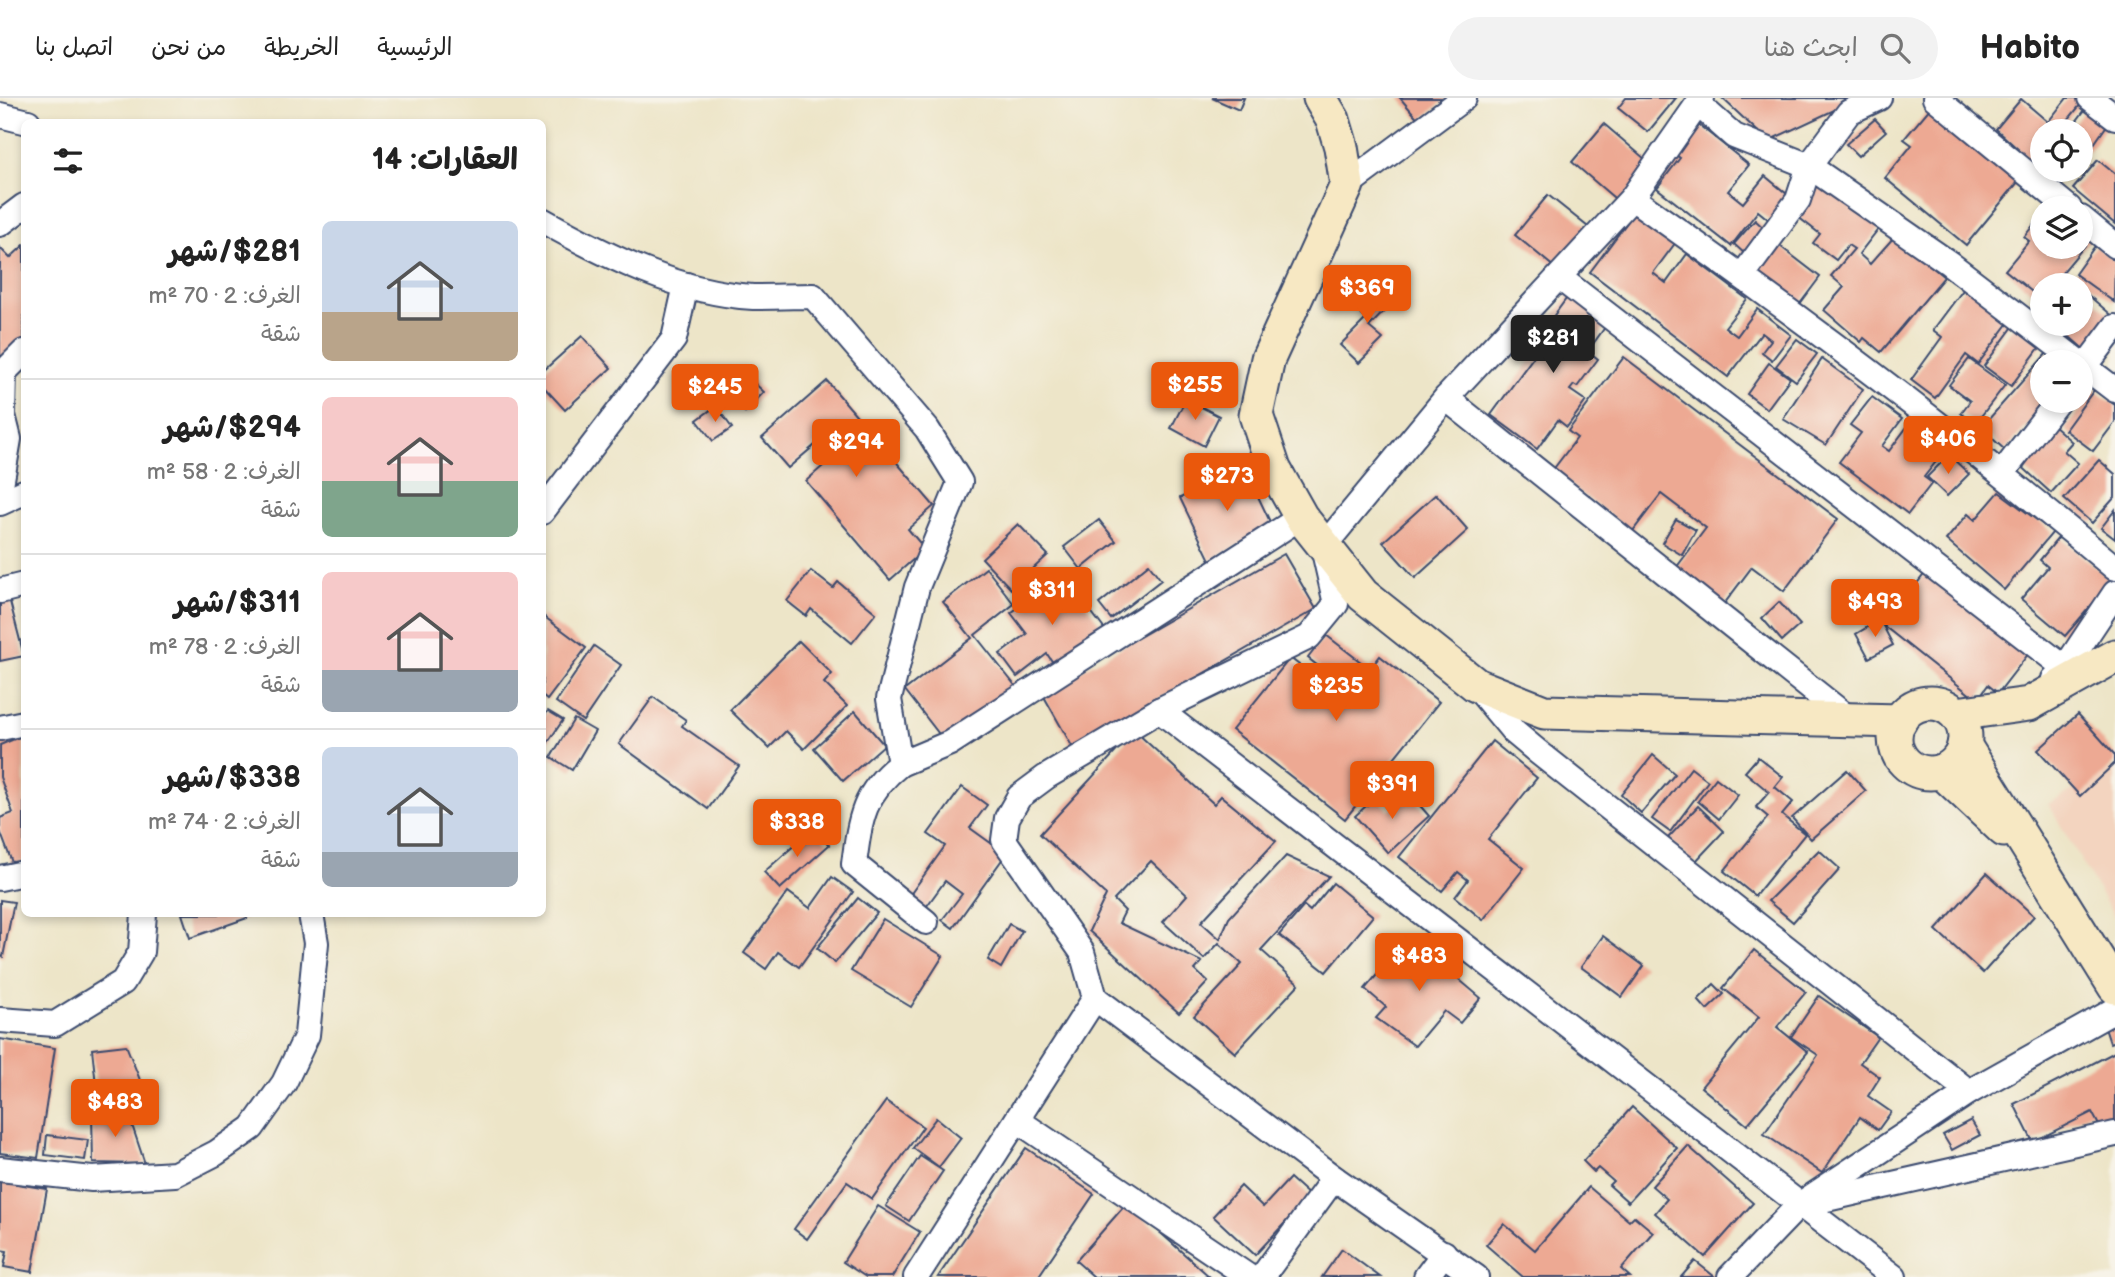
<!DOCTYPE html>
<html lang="ar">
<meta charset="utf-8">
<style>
:root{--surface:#fff;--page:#f2f2f2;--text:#222;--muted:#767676;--line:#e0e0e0;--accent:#ea580c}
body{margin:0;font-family:"Balsamiq Sans","Playpen Sans Arabic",sans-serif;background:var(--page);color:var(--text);direction:rtl;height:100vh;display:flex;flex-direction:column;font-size:26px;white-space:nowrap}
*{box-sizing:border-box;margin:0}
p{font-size:23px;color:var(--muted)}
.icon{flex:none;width:38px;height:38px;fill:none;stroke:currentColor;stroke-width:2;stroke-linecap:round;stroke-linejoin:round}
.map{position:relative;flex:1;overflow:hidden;direction:ltr}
.drawer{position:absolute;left:21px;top:21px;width:525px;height:798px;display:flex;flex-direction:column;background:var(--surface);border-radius:10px;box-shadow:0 4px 10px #0003;direction:rtl}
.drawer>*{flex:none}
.buttons{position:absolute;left:2030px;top:21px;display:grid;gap:14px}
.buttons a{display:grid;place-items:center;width:63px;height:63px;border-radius:50%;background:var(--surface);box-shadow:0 4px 10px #0003;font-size:35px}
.price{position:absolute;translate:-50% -60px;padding:0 16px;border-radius:7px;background:var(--accent);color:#fff;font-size:23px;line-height:46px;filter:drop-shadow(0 2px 4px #0008)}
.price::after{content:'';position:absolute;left:50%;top:42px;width:21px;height:16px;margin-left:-10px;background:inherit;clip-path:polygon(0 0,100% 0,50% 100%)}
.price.on{background:#222;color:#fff}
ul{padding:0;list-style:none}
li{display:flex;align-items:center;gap:21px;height:175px;padding:0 28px}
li+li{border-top:2px solid var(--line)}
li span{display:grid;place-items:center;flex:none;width:196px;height:140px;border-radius:10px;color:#555}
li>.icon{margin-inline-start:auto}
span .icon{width:84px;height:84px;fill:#fffc;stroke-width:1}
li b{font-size:30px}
h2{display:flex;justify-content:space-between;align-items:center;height:84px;padding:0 28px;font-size:30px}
header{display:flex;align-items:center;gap:42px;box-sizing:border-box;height:98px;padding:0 35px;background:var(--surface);border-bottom:2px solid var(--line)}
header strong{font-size:33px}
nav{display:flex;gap:38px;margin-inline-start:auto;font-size:24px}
.search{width:490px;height:63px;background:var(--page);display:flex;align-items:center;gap:18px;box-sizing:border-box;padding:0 24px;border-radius:38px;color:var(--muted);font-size:26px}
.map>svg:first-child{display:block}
</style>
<header>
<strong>Habito</strong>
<div class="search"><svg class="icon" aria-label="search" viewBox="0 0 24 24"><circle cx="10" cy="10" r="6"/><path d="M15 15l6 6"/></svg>ابحث هنا</div>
<nav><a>الرئيسية</a><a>الخريطة</a><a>من نحن</a><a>اتصل بنا</a></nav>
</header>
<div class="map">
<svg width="2115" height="1179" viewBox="0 0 2115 1179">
<rect width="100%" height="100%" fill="#f7f3e8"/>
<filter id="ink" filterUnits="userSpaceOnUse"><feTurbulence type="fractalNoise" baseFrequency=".0143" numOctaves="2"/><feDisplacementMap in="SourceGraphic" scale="14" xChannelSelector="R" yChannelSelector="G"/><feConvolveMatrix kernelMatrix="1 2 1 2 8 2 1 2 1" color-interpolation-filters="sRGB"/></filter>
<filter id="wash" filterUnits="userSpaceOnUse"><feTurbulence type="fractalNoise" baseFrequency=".00686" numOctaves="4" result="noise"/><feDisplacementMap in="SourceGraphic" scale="28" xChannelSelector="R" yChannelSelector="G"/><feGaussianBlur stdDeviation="1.57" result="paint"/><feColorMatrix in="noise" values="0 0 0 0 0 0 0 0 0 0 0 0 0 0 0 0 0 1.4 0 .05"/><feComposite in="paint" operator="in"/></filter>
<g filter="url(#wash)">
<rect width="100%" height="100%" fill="#ede5c8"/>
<path fill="#f3d4bf" d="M2115,669V820L2048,706Z"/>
<g id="blocks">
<g fill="#eda993">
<path d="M1212,0H1244L1239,12Z"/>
<path d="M1400,0H1447L1420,23Z"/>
<path d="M1626,0H1676L1648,34L1618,10Z"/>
<path d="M1722,0H1860L1768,43Z"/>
<path d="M2067,0H2086L2059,33H2042V53L2033,65L1996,31L2021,1L2048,24Z"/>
<path d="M2091,4L2112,20L2089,53L2081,47V33H2069Z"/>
<path d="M1931,9L2018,84L1966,147L1885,80L1912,47L1904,41Z"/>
<path d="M1875,21L1886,33L1858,58L1846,46Z"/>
<path d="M1695,24L1749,67L1728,93L1743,105L1765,78L1793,101L1774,126L1758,113L1731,148L1657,90L1680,60L1672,54Z"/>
<path d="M1604,26L1652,67L1620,105L1572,64Z"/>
<path d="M2042,61V72H2065L2053,87L2034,72Z"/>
<path d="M2098,62L2115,76V126L2073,91Z"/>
<path d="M1821,78L1883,125L1859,156L1870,166L1895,138L1944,179L1881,254L1864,240L1861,244L1824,212L1844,189L1831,178L1854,151L1848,147L1836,162L1813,145L1820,136L1793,115Z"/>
<path d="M1548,97L1593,133L1560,174L1515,137Z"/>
<path d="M1635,114L1676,144L1653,175L1666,185L1687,156L1747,201L1725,229L1737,238L1757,211L1791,237L1772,262L1762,254L1771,242L1762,235L1728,279L1590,174Z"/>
<path d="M2042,116V149H2081V130L2092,139L2052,187H2042L2041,201L2005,172L2029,143L2024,139Z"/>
<path d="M1755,122L1766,132L1745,156L1734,146Z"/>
<path d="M1776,145L1820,179L1799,207L1754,172Z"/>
<path d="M24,147V242L0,265V150L10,160Z"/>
<path d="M2095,148L2115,163L2114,204L2075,176Z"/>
<path d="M1377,187L1394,203L1369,229L1383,241L1359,265L1340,247L1366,221L1355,210Z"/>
<path d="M1966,188L2011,222L1978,266L1966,257L1935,300L1911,282L1942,239L1933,232Z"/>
<path d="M2081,191L2115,220L2087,254L2055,226H2081Z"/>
<path d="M1569,197L1608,225L1588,253L1598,261L1577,289L1574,287L1570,292L1586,303L1567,329L1558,322L1537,351L1491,317L1550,236L1544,231Z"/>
<path d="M2015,226L2042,246L2011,288L1984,268Z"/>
<path d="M582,238L611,270L565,312L542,287V274Z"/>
<path d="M1797,241L1817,256L1796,283L1776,268Z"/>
<path d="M2047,255L2057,264H2042V303H2050L2005,352L1981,330Z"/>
<path d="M1624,259L1838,421L1784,493L1752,469L1721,510L1673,474L1706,430L1661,396L1632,434L1552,373L1577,340L1568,333Z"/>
<path d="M1822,261L1863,291L1826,347L1783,321Z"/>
<path d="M1969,261L2005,287L1975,326L1961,315L1970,303L1949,287Z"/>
<path d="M1769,265L1790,280L1767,311L1747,296Z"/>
<path d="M751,282L764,294L745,314L732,302Z"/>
<path d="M827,283L934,408L908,431L925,451L890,482L806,383L848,346L835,330L788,370L762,340Z"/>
<path d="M2094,292L2115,307V324L2093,353L2065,332Z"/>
<path d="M1872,299L1902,321L1882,348L1889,353L1907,329L1942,356L1924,379L1932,385L1908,416L1839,364L1861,335L1850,327Z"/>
<path d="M1186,301L1219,318L1204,348L1171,330Z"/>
<path d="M716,308L732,330L713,343L697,322Z"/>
<path d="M2051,325L2072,344L2064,353L2078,365L2051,395L2017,364Z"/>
<path d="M1949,357L1969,376L1947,398L1927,379Z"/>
<path d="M2099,362L2115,376V399L2092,425L2064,401Z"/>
<path d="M1244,369L1273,430L1210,462L1180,400Z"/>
<path d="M1999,394L2053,434L2004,492L1946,442L1968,416L1975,422Z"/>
<path d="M1436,396L1468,432L1415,480L1383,444Z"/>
<path d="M2115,412V441L2101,430Z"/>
<path d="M1676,421L1696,432L1682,457L1662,445Z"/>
<path d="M1099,422L1116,443L1081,471L1064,449Z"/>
<path d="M1018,426L1048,457L1011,491L982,460Z"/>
<path d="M2059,439L2112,483L2065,538L2021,501L2048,469L2040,462Z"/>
<path d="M1284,456L1316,511L1073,650L1042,595Z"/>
<path d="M1149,466L1161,482L1111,521L1099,506Z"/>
<path d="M986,470L1014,506L975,537L1017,590L946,645L905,592L972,540L943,504Z"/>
<path d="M811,473L833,490L838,484L876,515L852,545L811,511L806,518L787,503Z"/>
<path d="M1926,474L2029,555L1998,595L1988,587L1977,602L1884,528Z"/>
<path d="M1062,475L1105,532L1056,569L1047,556L1017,579L1000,556L1027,536L1011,515Z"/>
<path d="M9,500L24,558L0,563V503Z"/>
<path d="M1779,504L1800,527L1782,543L1762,520Z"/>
<path d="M542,517L586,550L547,602L542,598Z"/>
<path d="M1880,522L1893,547L1869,560L1856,536Z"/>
<path d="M1326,537L1370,571L1380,558L1439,604L1345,721L1232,632L1290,560L1316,580L1323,572L1308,560Z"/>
<path d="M799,543L832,576L824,585L847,608L804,651L786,633L769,650L730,612Z"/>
<path d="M594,548L621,567L583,623L556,604Z"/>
<path d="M653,599L686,622L682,628L739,668L708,711L619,646Z"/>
<path d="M548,613L563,622L542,653V621Z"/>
<path d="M855,613L884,647L843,683L814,650Z"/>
<path d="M2078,616L2115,657V665L2080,698L2038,652Z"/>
<path d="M574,621L595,633L572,672L551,659Z"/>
<path d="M1135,633L1214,706L1221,698L1276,743L1201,824L1220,841L1229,820L1286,758L1329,778L1261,852L1299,886L1235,955L1194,918L1242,866L1219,845L1204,861L1163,824L1187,797L1151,763L1114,802L1125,813L1119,825L1202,864L1195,872L1208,884L1179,915L1089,833L1106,797L1040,736Z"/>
<path d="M24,637V763L13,767L0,733V720L13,715L0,679V647Z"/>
<path d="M1492,643L1537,680L1488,741L1524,770L1483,822L1455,799L1468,782L1458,774L1442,793L1399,759Z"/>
<path d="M1653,657L1675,676L1641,715L1621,697Z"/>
<path d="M1758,659L1783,679L1775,689L1793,704L1782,717L1805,736L1755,798L1724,773L1768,719L1756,709L1769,694L1745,674Z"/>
<path d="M1691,670L1708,683L1670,734L1652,721Z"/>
<path d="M1847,672L1866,693L1811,741L1792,720Z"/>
<path d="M1716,680L1738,697L1719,721L1698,703Z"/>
<path d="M962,689L987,707L970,730L1006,756L953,830L942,822L962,796L945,783L924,812L907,801L945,748L928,736Z"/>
<path d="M1409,695L1429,718L1388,755L1355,718L1377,698L1389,713Z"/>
<path d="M1698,708L1724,733L1694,765L1668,740Z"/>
<path d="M814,730L829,747L780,791L764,774Z"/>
<path d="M1819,752L1840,771L1793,824L1768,803Z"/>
<path d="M1987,775L2034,818L1983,875L1936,832Z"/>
<path d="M832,779L853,794L799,869L778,854L766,871L744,855L788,794L810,810Z"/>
<path d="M1333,785L1373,818L1326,874L1279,837L1304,808L1310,813Z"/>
<path d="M858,800L877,815L835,865L817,850Z"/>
<path d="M0,802L14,804L3,859L0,858Z"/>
<path d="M182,816H246L247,820L190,840Z"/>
<path d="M883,821L943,858L911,909L851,873Z"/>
<path d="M1009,826L1022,833L1001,870L988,862Z"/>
<path d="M1603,838L1644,868L1622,899L1581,869Z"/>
<path d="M1409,839L1481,900L1460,925L1444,913L1415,948L1376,920L1386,909L1365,891Z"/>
<path d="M1754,852L1806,894L1777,929L1808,954L1747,1027L1701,989L1759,919L1723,890Z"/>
<path d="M1714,886L1724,896L1707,912L1698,902Z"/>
<path d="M1819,898L1878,939L1860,965L1880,979L1868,998L1891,1014L1878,1032L1860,1019L1822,1075L1764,1036L1818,957L1791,939Z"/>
<path d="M2115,923V943L2110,945L2104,927Z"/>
<path d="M0,941L55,950L38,1060L0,1055Z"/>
<path d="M126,947L150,1007L99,1013L92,951Z"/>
<path d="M2115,954V1023L2101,1031L2092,1014L2033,1044L2014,1006Z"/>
<path d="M886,1003L923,1029L872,1101L847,1084L807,1141L794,1131Z"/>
<path d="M1632,1009L1677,1050L1628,1104L1609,1087L1613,1083L1598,1070L1594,1074L1583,1063Z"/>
<path d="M127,1012L145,1066L93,1065L92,1016Z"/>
<path d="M936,1020L961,1040L939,1069L913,1050Z"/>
<path d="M1971,1022L1980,1037L1952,1052L1943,1037Z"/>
<path d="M47,1037L88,1042L85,1062L45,1057Z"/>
<path d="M1688,1048L1753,1105L1705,1159L1655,1115L1667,1101L1652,1088Z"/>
<path d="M1026,1050L1094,1096L1038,1179H938Z"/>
<path d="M920,1058L943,1073L909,1123L886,1108Z"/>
<path d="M1290,1080L1310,1098L1255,1157L1213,1118L1241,1088L1263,1109Z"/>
<path d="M0,1083L47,1091L32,1174L4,1169L7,1153L0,1152Z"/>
<path d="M1589,1089L1629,1123L1634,1118L1653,1134L1621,1171L1630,1179H1523L1486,1147L1504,1126L1535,1152Z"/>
<path d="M1127,1105L1210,1179H1094L1076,1163Z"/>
<path d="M878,1108L920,1134L892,1179H866L843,1164Z"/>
<path d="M1342,1151L1380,1179H1322Z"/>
<path d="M1695,1163L1715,1179H1681Z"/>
</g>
</g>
</g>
<g filter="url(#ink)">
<use href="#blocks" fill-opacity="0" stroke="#3a4a6e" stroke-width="2"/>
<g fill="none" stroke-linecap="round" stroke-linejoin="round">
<defs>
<g id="minor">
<path d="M1935,0L2069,110"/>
<path d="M2090,0L2115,19"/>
<path d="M1698,6L1734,38L1809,68L1849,14L1879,0"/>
<path d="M0,17L28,24"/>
<path d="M1347,87L1464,0"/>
<path d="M1632,100C1798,217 1960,338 2115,470"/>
<path d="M2081,120L2115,148"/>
<path d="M542,122C606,158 679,195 753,199C773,199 793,198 813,198L927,331L960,384L917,489L889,601L900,666L950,645L1301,419"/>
<path d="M0,126L24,108"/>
<path d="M1742,178L1798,102L1809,68L1949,165L2115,292"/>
<path d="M1560,180L2065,570"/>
<path d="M2081,274L2115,229"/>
<path d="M1446,300L1848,620"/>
<path d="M2003,374L2058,303"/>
<path d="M0,393L9,341L3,317L4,274L24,254"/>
<path d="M0,405L24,394"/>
<path d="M542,414L674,241L686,187"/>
<path d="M0,493L24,487"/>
<path d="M2054,581L2065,570L2115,495"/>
<path d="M1475,587L1514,634L1538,654L1969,994"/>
<path d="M1159,612L1894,1179"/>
<path d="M0,630L24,625"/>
<path d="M900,666C863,695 860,721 854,766L926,824"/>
<path d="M0,780L24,775"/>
<path d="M0,922L55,926L123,884L141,854L144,816"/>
<path d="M1017,1022L1249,1179"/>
<path d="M0,1071L92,1081L175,1076L216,1055L252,1030L284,985L307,937L316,845L311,816"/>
<path d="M1813,1104L2115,1036"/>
<path d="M916,1179L1095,900"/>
<path d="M1262,1179L1334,1080"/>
<path d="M1426,1179L1444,1155"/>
<path d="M1476,1179L1334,1080L1095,900L1082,854L1004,742L1007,720L1019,699L1046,679L1159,612L1309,539L1336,506L1323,449L1446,300L1632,100L1702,0"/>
<path d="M1730,1179L1799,1107L1969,994L2115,912"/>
</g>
<g id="secondary">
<path d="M1320,0L1333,22L1341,49L1347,87L1268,261L1256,317L1274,371L1301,419L1363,497L1476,587L1544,614L1900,623"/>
<circle cx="1930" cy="640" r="35"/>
<path d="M1956,616L2029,606L2115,558"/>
<path d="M1964,647L2115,889"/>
<path d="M1941,673L2004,732"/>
</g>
</defs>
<use href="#minor" stroke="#3a4a6e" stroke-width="28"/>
<use href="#secondary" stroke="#3a4a6e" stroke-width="37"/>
<use href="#minor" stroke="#fff" stroke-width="24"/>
<use href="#secondary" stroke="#f7e8c3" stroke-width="33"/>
</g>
</g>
</svg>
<div class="buttons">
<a><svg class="icon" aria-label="locate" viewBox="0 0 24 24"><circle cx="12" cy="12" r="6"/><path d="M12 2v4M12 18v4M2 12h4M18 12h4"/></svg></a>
<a><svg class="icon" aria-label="layers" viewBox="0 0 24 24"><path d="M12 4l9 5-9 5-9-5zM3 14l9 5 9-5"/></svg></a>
<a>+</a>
<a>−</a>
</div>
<b class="price" style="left:1367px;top:227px">$369</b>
<b class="price on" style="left:1553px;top:277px">$281</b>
<b class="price" style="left:1195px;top:324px">$255</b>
<b class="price" style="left:715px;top:326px">$245</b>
<b class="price" style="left:1948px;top:378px">$406</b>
<b class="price" style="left:856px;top:381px">$294</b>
<b class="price" style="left:1227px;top:415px">$273</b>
<b class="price" style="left:1052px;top:529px">$311</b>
<b class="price" style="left:1875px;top:541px">$493</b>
<b class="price" style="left:1336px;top:625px">$235</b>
<b class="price" style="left:1392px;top:723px">$391</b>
<b class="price" style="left:797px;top:761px">$338</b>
<b class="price" style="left:1419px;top:895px">$483</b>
<b class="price" style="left:115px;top:1041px">$483</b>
<section class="drawer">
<h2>العقارات: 14<svg class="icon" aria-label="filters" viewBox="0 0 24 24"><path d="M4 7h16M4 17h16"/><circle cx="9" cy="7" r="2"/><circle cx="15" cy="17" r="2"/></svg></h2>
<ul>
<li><span style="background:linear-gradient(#c9d6e8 65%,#b9a48a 0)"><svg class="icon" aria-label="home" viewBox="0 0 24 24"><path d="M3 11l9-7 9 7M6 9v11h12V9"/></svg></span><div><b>$281/شهر</b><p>الغرف: 2 · 70 m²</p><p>شقة</p></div></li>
<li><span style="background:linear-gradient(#f6c9c9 60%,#7fa58c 0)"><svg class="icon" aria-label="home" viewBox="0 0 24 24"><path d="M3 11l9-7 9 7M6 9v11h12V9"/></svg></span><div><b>$294/شهر</b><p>الغرف: 2 · 58 m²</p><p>شقة</p></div></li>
<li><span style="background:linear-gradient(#f6c9c9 70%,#9aa5b1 0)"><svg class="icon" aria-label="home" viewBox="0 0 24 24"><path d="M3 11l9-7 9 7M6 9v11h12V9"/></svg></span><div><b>$311/شهر</b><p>الغرف: 2 · 78 m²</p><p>شقة</p></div></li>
<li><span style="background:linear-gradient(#c9d6e8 75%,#9aa5b1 0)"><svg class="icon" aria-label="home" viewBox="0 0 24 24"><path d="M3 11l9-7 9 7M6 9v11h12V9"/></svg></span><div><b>$338/شهر</b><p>الغرف: 2 · 74 m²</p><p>شقة</p></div></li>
</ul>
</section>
</div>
